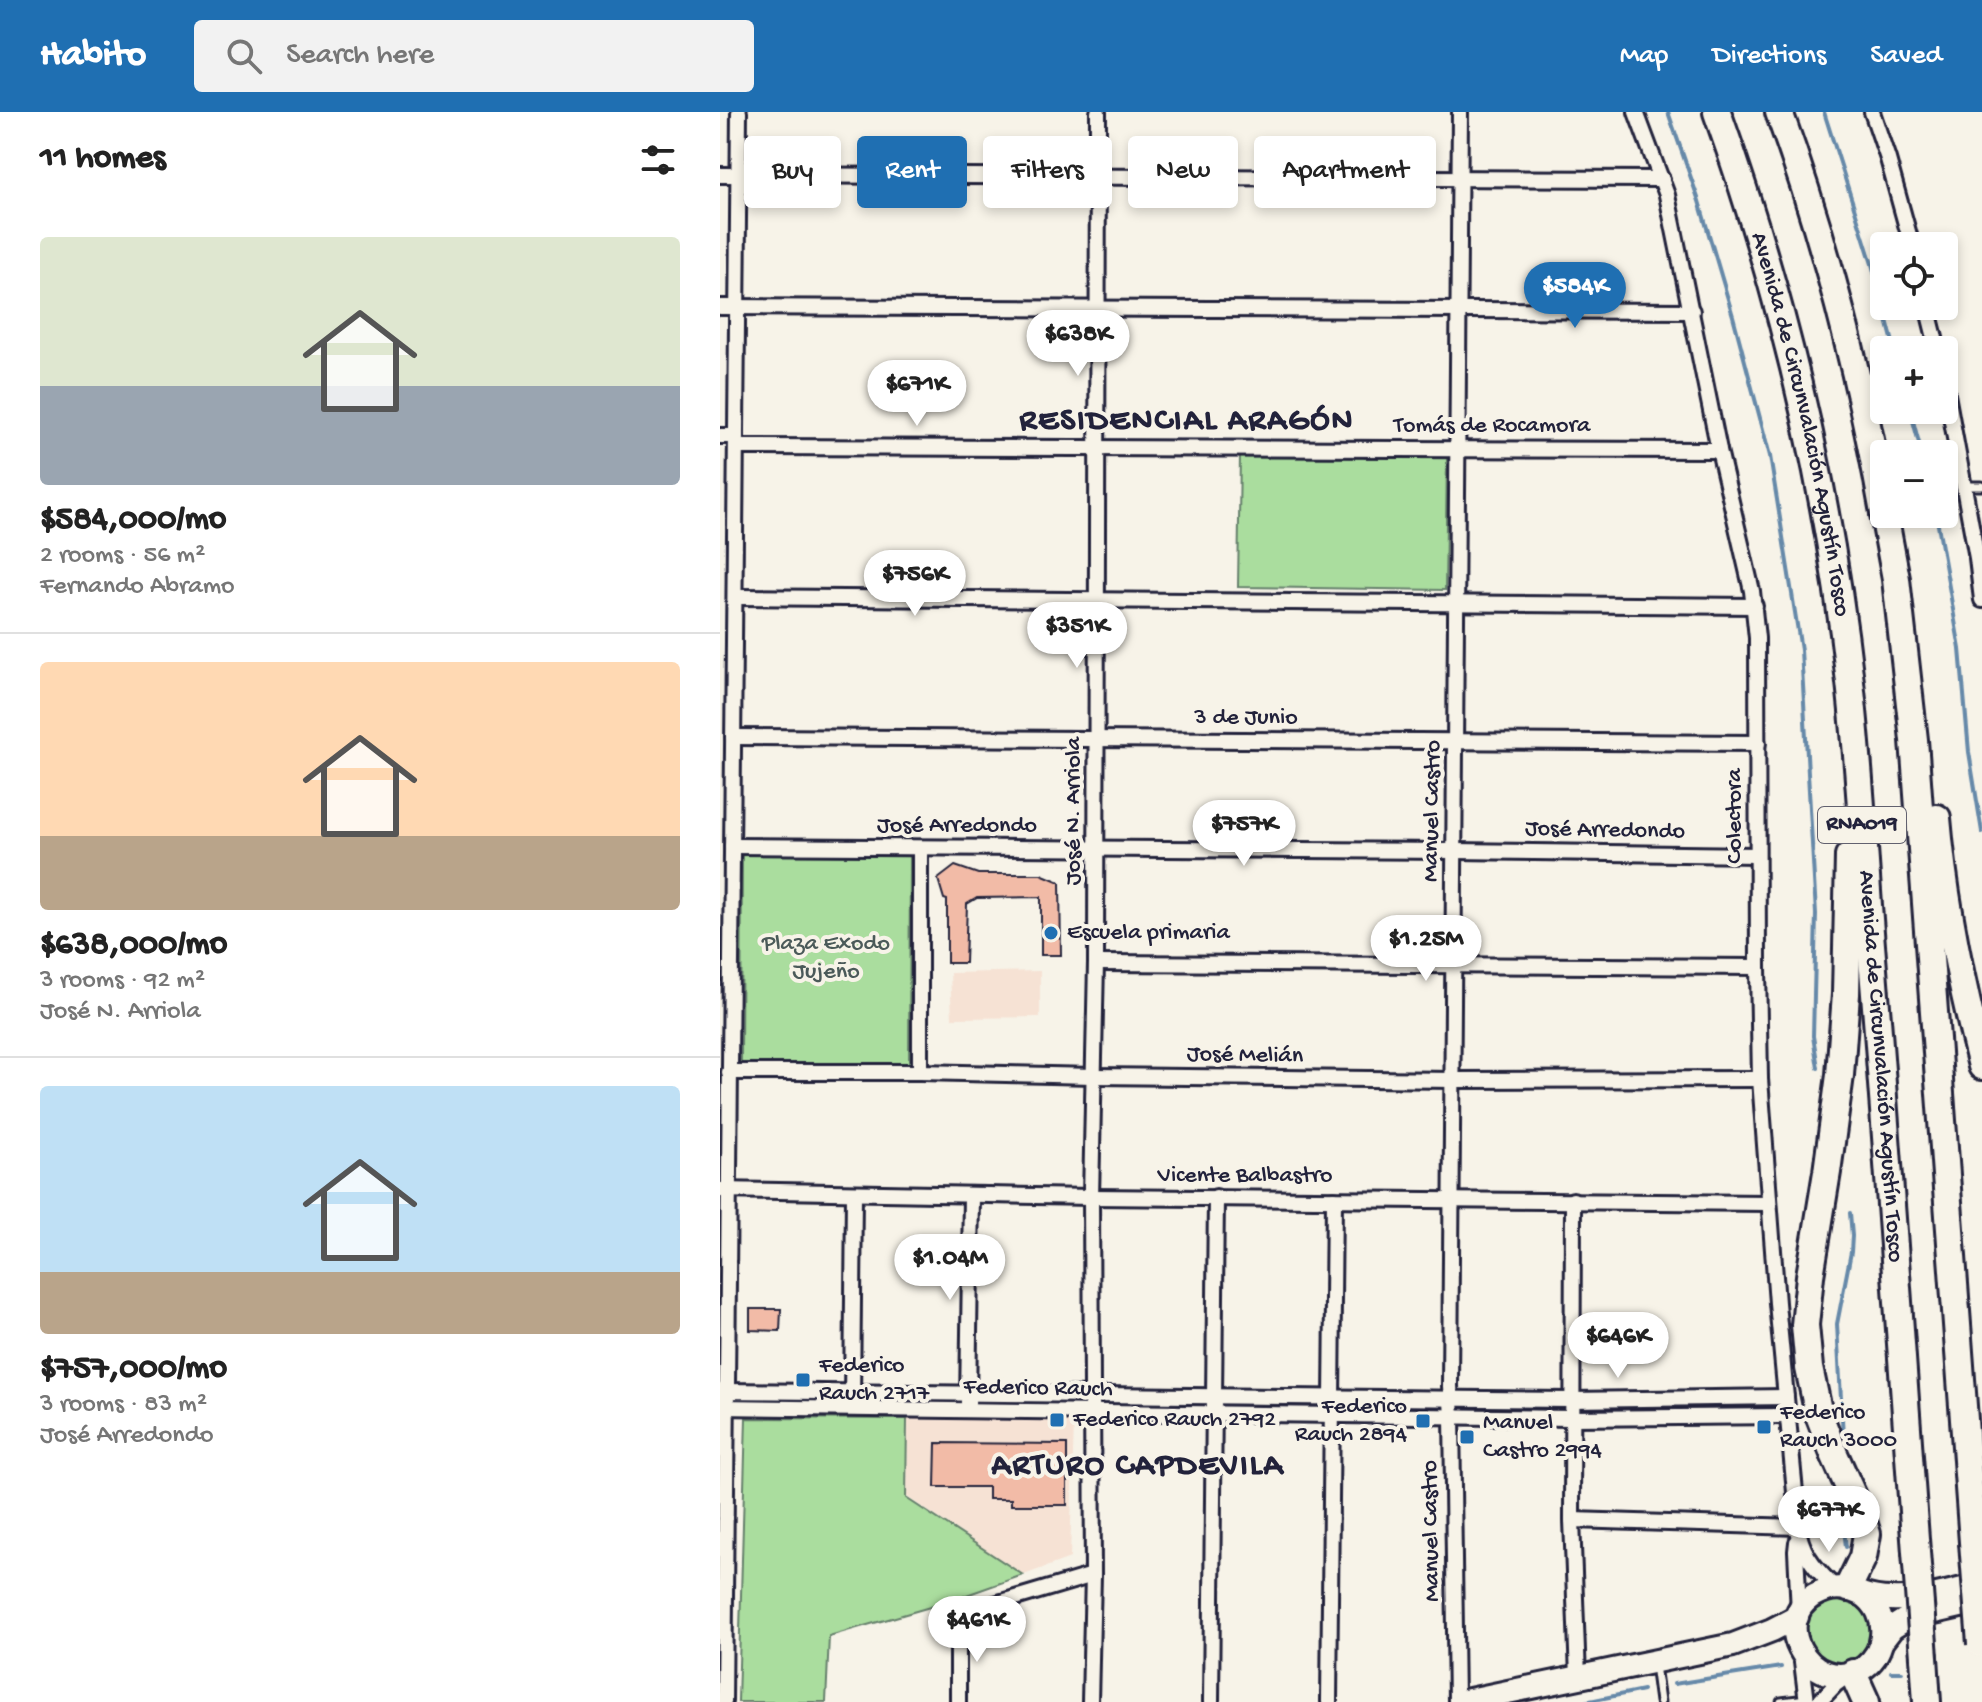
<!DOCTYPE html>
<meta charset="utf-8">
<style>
:root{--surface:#fff;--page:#f2f2f2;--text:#222;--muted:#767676;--line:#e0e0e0;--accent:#1f6fb2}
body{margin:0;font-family:"Gochi Hand",sans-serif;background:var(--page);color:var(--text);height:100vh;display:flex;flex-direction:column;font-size:30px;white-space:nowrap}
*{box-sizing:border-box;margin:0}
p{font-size:26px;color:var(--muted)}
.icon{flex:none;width:44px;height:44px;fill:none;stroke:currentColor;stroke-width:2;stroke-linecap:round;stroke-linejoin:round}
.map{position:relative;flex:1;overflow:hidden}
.drawer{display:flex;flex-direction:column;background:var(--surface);width:720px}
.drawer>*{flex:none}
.top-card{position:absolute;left:24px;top:24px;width:760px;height:72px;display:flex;gap:16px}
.fabs{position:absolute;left:1150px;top:120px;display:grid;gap:16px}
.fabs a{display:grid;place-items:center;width:88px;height:88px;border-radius:8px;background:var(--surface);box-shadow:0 4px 12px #0003;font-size:40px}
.price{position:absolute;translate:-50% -68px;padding:0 18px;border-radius:28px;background:#fff;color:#222;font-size:26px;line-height:52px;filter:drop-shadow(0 2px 4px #0008)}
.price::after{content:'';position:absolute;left:50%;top:48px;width:24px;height:18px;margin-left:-12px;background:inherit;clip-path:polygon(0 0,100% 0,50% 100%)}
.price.on{background:var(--accent);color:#fff}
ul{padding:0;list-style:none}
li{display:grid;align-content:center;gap:16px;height:424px;padding:0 40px}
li+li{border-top:2px solid var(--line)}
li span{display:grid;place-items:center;height:248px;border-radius:8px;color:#555}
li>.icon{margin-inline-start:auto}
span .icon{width:144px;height:144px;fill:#fffc;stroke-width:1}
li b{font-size:34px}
h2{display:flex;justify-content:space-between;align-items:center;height:96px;padding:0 40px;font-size:34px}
.pill{padding:0 28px;border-radius:8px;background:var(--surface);box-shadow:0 4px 12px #0003;font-size:28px;line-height:72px}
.pill.on{background:var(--accent);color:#fff}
header{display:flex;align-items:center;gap:48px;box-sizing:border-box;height:112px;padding:0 40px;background:var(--accent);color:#fff}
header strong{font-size:38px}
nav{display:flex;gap:44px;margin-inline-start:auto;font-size:28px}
.search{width:560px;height:72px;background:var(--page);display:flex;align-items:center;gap:20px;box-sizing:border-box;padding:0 28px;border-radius:8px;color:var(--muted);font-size:30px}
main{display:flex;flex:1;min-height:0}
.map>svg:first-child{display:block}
</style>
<header>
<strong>Habito</strong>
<div class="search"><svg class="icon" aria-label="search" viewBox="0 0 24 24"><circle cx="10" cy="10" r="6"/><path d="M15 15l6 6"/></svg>Search here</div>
<nav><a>Map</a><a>Directions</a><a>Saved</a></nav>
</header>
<main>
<section class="drawer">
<h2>11 homes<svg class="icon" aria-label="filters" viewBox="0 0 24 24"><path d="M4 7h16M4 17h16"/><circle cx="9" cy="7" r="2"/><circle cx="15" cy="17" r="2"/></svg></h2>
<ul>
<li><span style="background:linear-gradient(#dfe7d0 60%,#9aa5b1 0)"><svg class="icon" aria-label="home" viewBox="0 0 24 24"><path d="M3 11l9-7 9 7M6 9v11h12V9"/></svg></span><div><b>$584,000/mo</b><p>2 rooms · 56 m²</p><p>Fernando Abramo</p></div></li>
<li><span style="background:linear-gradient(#ffd9b3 70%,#b9a48a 0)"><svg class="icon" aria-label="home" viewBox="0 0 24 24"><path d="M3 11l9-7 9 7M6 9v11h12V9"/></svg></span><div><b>$638,000/mo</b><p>3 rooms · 92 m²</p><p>José N. Arriola</p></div></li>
<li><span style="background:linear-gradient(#bfe0f5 75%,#b9a48a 0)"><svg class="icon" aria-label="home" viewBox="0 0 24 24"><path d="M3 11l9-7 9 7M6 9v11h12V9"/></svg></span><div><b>$757,000/mo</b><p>3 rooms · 83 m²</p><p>José Arredondo</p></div></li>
</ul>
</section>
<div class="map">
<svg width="1262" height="1590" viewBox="0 0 1262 1590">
<rect width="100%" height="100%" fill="#f7f3e8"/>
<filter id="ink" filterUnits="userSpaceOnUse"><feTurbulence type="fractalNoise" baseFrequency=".0125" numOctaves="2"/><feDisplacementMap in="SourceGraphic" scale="16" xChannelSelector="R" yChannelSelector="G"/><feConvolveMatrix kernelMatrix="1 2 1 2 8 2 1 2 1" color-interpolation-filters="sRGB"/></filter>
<g filter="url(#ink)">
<g fill="#f6e2d4">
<path d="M320,859V905L232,906L230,861Z"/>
<path d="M188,1307L354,1309L350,1446L304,1463L187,1385Z"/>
</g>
<g fill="#aadd9e" stroke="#66806c" stroke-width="2">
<path d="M520,343L727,346L725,478L518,475Z"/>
<path d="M190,740L189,955L21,951L22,741Z"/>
<path d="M26,1306L187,1307L186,1386L303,1463L224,1491L109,1524L106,1590H18Z"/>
<circle cx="1119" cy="1520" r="33"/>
</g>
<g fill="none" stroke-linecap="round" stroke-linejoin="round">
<g stroke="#6689a9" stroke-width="4">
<path d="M948,0L979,89L1013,204L1050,344L1081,538L1096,802L1093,924L1098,956"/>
<path d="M1104,0L1152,152L1175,238"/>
<path d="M1190,298L1202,342"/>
<path d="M1216,402L1240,537L1249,640L1262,720"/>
<path d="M1123,1325L1117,1212L1131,1140L1132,1124L1130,1101"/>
<path d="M1122,1399L1126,1435"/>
<path d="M1171,1560H1182"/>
<path d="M954,1572L1061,1555"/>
<path d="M865,1590L923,1578"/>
</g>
</g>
<g fill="#f2bba7" stroke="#22223b" stroke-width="2">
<path d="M235,754L258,762H321L340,770L341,843H321V785L257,786L247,792L245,851H227V788L224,787L218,767Z"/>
<path d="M30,1197H61L60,1219L30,1218Z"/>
<path d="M216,1331L347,1332V1393H291V1387H268V1375H215Z"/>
</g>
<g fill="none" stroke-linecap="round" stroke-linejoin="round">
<defs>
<g id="lane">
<path d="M1244,374H1262"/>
<path d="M935,1553L940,1590"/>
<path d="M1061,1590L1087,1587"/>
</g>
<g id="street">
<path d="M916,0L947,83L999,338L1032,479L1037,526L1038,855L1040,967L1057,1191L1079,1422C1084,1445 1098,1459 1115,1476"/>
<path d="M1152,0L1168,47L1192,134"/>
<path d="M0,63L942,67"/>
<path d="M1207,194L1218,238"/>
<path d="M0,195L972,199"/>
<path d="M1224,266L1257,446L1262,488"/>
<path d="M0,324H16"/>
<path d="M16,335L999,338"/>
<path d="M15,485L1035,494"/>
<path d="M13,625L1038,631"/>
<path d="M12,734L734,739L1037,743"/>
<path d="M376,851L1038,855"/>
<path d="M9,960H200L374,964L734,968L1040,967"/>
<path d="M200,960V736"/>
<path d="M0,1078L371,1085L1049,1091"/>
<path d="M853,1088L852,1408L858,1565"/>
<path d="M0,1279L851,1288L1066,1285"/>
<path d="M132,1290L134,1082"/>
<path d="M248,1291L251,1083"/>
<path d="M0,1295L851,1306L1067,1304"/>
<path d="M852,1408L1078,1415"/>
<path d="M1077,1430L1076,1439L1079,1500"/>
<path d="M1081,1542L1087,1590"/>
<path d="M4,1590L19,0"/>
<path d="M238,1590V1514L241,1505L248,1500L373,1463"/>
<path d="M370,1590L373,1463L371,1085L376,851L378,0"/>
<path d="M491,1590L496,1085"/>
<path d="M609,1590L614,1087"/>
<path d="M736,1590L732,1304L730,1274L740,0"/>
<path d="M1099,1590L1116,1572L1130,1562"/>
</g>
<g id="primary">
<path d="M1142,1482C1156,1491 1164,1507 1162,1524C1161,1536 1155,1547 1145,1555C1089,1590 1041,1498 1106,1478C1119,1474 1129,1477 1141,1482C1150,1485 1162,1487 1171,1487C1202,1489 1233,1479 1262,1472"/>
<path d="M1162,1529L1172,1516L1188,1506L1262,1489"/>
<path d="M740,1590L1013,1533L1052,1518L1077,1505"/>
</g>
<g id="highway">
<path id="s1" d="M997,0C1063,184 1108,376 1130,570C1140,658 1144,746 1151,833C1168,1036 1181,1238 1196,1440"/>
<path d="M1059,0C1106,130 1140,265 1164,401"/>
<path d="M1164,402L1176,467L1194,628L1253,1430"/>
<path d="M1217,706C1224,789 1241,872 1262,954"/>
<path d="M1128,1476L1143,1445L1147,1422L1140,1400L1114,1342L1099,1303L1089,1256L1085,1213L1090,1164L1107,1060L1120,963L1126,882L1129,744"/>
<path d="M1204,1545L1207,1590"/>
<path d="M1133,1561L1146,1590"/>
</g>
</defs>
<use href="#lane" stroke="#22223b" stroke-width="13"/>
<use href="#street" stroke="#22223b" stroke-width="20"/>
<use href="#primary" stroke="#22223b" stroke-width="28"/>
<use href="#highway" stroke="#22223b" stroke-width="32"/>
<use href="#lane" stroke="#f7f3e8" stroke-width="7"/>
<use href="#street" stroke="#f7f3e8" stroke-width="14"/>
<use href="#primary" stroke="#f7f3e8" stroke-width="22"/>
<use href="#highway" stroke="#f7f3e8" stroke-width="26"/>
<defs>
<g id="highway-bridge">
<path d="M1253,1430L1261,1532"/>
<path d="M1196,1440L1204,1545"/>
</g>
</defs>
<use href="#highway-bridge" stroke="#22223b" stroke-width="32" stroke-linecap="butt"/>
<use href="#highway-bridge" stroke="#f7f3e8" stroke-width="26"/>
</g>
</g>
<g fill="#1f6fb2" stroke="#f7f3e8" stroke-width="3">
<circle cx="331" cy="821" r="8"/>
<rect x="75" y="1260" width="16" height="16" rx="4"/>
<rect x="329" y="1300" width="16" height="16" rx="4"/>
<rect x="695" y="1301" width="16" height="16" rx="4"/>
<rect x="1036" y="1307" width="16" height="16" rx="4"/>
<rect x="739" y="1317" width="16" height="16" rx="4"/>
</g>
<g text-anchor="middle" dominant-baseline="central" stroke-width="8" stroke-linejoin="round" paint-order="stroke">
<rect fill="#f7f3e8" stroke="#62616f" stroke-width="2" x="1098" y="695" width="88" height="36" rx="6"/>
<g font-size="22" font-weight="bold" fill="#22223b">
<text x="1142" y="713">RNA019</text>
</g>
<g font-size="24" fill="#22223b" stroke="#f7f3e8">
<text x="772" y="314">Tomás de Rocamora</text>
<text stroke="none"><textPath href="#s1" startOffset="324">Avenida de Circunvalación Agustín Tosco</textPath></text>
<text x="526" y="606">3 de Junio</text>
<text transform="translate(354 699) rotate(-90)">José N. Arriola</text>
<text transform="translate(713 699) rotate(-89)">Manuel Castro</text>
<text transform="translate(1015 704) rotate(-90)">Colectora</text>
<text x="237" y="714">José Arredondo</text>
<text transform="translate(885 719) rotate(1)">José Arredondo</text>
<text transform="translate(525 944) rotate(1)">José Melián</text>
<text stroke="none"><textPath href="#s1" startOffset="972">Avenida de Circunvalación Agustín Tosco</textPath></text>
<text x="525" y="1064">Vicente Balbastro</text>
<text transform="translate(318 1277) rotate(1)">Federico Rauch</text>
<text transform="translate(712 1419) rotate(-91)">Manuel Castro</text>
</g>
<g font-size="24" fill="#22223b" stroke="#f7f3e8" text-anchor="start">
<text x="347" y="821">Escuela primaria</text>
<text x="99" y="1254">Federico<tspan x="99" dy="28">Rauch 2717</tspan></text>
<text x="687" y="1295" text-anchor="end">Federico<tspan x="687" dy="28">Rauch 2894</tspan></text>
<text x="1060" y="1301">Federico<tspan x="1060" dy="28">Rauch 3000</tspan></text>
<text x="353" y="1308">Federico Rauch 2792</text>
<text x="763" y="1311">Manuel<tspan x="763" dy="28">Castro 2994</tspan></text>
</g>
<g font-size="24" fill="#4b5a59" stroke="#f7f3e8">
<text x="106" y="832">Plaza Exodo<tspan x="106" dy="28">Jujeño</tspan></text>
</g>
<g font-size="32" font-weight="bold" letter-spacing="2" fill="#22223b" stroke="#f7f3e8">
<text x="467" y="310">RESIDENCIAL ARAGÓN</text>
<text x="418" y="1355">ARTURO CAPDEVILA</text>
</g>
</g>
</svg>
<div class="fabs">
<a><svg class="icon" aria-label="locate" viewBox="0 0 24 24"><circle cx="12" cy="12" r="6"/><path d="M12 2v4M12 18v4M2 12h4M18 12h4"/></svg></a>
<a>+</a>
<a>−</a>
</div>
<b class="price on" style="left:855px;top:218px">$584K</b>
<b class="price" style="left:358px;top:266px">$638K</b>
<b class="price" style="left:197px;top:316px">$671K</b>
<b class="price" style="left:195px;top:506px">$756K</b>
<b class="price" style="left:357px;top:558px">$351K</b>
<b class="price" style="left:524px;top:756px">$757K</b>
<b class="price" style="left:706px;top:871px">$1.25M</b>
<b class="price" style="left:230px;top:1190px">$1.04M</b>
<b class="price" style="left:898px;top:1268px">$646K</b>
<b class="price" style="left:1109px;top:1442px">$677K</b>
<b class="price" style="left:257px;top:1552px">$461K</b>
<div class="top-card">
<a class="pill">Buy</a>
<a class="pill on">Rent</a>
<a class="pill">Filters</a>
<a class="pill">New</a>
<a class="pill">Apartment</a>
</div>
</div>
</main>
